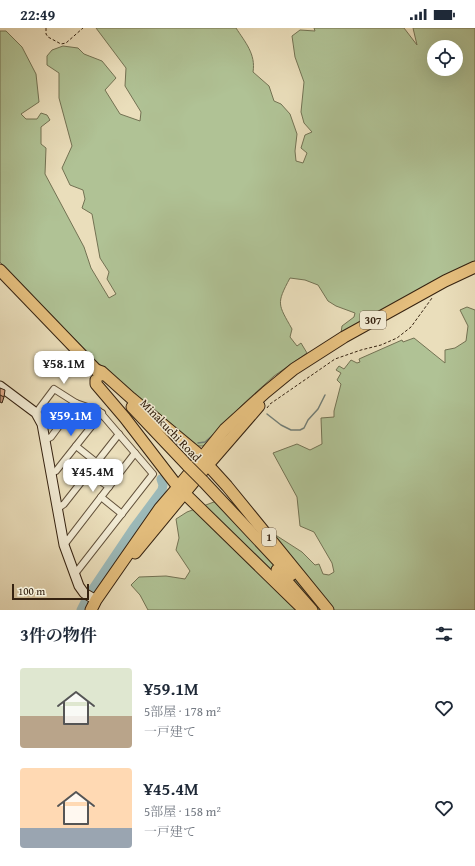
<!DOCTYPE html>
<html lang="ja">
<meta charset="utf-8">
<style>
:root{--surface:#fff;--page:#f2f2f3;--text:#1f2937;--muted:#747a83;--accent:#2563eb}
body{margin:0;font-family:"Gentium Book Plus","Noto Serif JP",serif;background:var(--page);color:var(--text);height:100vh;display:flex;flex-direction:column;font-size:15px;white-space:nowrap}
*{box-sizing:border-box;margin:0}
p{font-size:13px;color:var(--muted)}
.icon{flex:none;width:22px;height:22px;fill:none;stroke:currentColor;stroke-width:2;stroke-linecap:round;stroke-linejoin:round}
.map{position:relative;height:582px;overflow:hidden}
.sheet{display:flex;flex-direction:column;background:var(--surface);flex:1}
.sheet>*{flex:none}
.fabs{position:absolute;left:427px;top:12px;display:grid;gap:8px}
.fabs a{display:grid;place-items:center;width:36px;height:36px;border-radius:50%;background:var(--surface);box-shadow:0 4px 16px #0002;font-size:20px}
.scale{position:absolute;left:12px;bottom:10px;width:77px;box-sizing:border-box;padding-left:4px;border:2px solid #362311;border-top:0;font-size:11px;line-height:14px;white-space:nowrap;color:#362311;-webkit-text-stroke:3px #f1ead3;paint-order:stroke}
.price{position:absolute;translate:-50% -34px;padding:0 9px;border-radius:8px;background:#fff;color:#222;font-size:13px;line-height:26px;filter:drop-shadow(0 1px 2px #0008)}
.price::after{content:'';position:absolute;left:50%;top:24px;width:12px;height:9px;margin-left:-6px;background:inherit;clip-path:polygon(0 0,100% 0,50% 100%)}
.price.on{background:var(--accent);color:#fff}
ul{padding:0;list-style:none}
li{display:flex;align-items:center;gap:12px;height:100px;padding:0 20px}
li span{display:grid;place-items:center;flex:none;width:112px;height:80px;border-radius:4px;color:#555}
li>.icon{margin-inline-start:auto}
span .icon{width:48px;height:48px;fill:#fffc;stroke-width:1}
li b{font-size:17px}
h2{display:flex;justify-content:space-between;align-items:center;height:48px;padding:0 20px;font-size:17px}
.status{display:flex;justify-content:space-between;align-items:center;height:28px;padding:0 20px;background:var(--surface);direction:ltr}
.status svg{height:11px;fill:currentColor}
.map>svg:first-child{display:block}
</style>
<div class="status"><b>22:49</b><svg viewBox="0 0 49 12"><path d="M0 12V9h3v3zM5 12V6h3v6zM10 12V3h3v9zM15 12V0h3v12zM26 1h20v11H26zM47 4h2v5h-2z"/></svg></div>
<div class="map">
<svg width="475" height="582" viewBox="0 0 475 582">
<rect width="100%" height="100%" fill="#eadebb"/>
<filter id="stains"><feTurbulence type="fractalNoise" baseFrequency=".005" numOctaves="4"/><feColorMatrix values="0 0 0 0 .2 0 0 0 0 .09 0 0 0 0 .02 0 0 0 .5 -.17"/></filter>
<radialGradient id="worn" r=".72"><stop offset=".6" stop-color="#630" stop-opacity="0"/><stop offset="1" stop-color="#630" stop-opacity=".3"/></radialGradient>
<g fill="#b0c295" stroke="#737253" fill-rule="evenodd">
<path d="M96,0H236C245,14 256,26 253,44L269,58L274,73L281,76L290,86L297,106L295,123L296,133L303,135L307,125L301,120L305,107L312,104L304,95L301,84L304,54L295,29L292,8L300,2L315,3L314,0H404L417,17L413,0H475V233L444,248L341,305L342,298L354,289L355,285L336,278L328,273L318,257L305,252L290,250C276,276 278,276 292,301L290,309L297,318L301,315L307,325L274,348L242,377L210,412L203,418H197L146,379L95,332L0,234V3H6L22,19L36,46L39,74L21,86L26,91H37L41,85L47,87L50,92L41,99V116L46,120L45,146L84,219L91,240L109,270L116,266L107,251L109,244L100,230L92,186L82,180L85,171L83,162L70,157L62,140L72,118L59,70V45L47,37V28L52,22L63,18L78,20L84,26L102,33L116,50L105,62L120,86L140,93L141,84L125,58L126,40ZM434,19H456V41H434Z"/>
<path d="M467,279L475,282V582H148L140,567L131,557L139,549L166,548L185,551L190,543L176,522L179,510L176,491L187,484L222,471L236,476L249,490L302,524L315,537L319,536L323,546L329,547L334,544L332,535L314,504L300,498L297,469L273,425L297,416L310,422L322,416L321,390L334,389V383L341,356L337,352L341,345L336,342L339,338L344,341L351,332L357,335L360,334L359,331L402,312L403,314L414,310L445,335V322L455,320L466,313L468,298L460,282Z"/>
</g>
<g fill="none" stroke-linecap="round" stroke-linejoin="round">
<g stroke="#737e76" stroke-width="1.5">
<path d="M267,386L281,397L291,402H300L304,400L308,392L318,381L325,367"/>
<path d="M198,415L205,414L213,407"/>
</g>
<g stroke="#9cbaba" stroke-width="9">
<path d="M92,562L133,501L162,462L163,457L161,451"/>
<path d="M81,582L85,574"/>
</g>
<defs>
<g id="street">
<path d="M36,385L54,361L76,375L99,383L153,446L74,547"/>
<path d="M45,412L51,409L76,375"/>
<path d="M76,418L96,434"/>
<path d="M88,444L109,459"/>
<path d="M51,445L56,443L102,385"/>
<path d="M101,469L122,486"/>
<path d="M57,481L64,476L119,406"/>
<path d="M64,517L135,425"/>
</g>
<path id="secondary" d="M0,358L36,385L42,396L64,517L79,558L84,565L96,572"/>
<g id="highway">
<path d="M0,242L101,347"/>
<path d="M96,342L102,344L131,370L196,424L227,458L328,582"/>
<path d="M96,352V356L125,390L178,459L304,582"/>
<path d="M132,379L188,438"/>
<path d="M203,453L291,547"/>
<path d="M135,525L201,445L259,378"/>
<path d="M277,542L312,582"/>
<path d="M91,582L96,572L160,480L178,459L225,401L266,364L294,341L344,309L445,253L475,239"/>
</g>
</defs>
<use href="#street" stroke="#63523c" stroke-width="8"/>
<use href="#secondary" stroke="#362311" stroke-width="11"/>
<use href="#highway" stroke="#362311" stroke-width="13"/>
<g stroke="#362311" stroke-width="1" stroke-dasharray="3 2" stroke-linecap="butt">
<path d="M46,0V6L48,9L61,16L66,15L83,0"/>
<path d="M267,380L270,376L335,331L361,322L381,317L397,310L411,299L432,270"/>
</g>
<use href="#street" stroke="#f1ead3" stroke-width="6"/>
<use href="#secondary" stroke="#f1ead3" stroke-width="9"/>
<use href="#highway" stroke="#e5bf7e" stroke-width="11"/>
<defs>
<path id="highway-bridge" d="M188,438L203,453"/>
</defs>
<use href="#highway-bridge" stroke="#362311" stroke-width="13" stroke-linecap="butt"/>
<use href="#highway-bridge" stroke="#e5bf7e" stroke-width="11"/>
</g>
<path fill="#be9075" stroke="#362311" d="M0,360L4,369L2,375L0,374Z"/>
<path fill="#dda888" stroke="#362311" d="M0,360L5,362L4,369L0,367Z"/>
<g text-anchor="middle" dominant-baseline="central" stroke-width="3" stroke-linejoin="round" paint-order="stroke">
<g fill="#f1ead3" stroke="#6e5f4b" stroke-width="1">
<rect x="360" y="283" width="26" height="18" rx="3"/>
<rect x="262" y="500" width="14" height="18" rx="3"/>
</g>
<g font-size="11" font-weight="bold" fill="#362311">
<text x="373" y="292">307</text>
<text x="269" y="509">1</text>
</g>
<g font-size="12" fill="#362311" stroke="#f1ead3">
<text transform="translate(171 402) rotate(46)">Minakuchi Road</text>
</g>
</g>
<rect width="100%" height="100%" filter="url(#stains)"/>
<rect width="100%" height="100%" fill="url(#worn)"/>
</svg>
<div class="fabs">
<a><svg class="icon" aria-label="locate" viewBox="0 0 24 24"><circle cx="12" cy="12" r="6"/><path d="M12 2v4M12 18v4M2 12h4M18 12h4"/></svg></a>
</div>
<div class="scale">100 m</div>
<b class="price" style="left:64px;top:357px">¥58.1M</b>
<b class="price on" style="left:71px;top:409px">¥59.1M</b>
<b class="price" style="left:93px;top:465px">¥45.4M</b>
</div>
<section class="sheet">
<h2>3件の物件<svg class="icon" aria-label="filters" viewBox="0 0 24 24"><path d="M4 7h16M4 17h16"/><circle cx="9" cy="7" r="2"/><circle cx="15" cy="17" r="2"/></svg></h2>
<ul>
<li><span style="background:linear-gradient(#dfe7d0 60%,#b9a48a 0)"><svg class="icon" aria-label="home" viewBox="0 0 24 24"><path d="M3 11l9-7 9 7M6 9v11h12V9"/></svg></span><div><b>¥59.1M</b><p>5部屋 · 178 m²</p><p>一戸建て</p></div><svg class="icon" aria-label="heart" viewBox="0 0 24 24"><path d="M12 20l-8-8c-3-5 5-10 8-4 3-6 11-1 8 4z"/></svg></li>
<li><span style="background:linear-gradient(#ffd9b3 75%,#9aa5b1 0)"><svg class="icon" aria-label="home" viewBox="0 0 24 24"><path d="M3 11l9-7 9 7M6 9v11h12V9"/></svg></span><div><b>¥45.4M</b><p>5部屋 · 158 m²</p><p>一戸建て</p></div><svg class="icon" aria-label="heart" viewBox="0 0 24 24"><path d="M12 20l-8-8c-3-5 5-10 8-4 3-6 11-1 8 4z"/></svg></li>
</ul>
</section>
